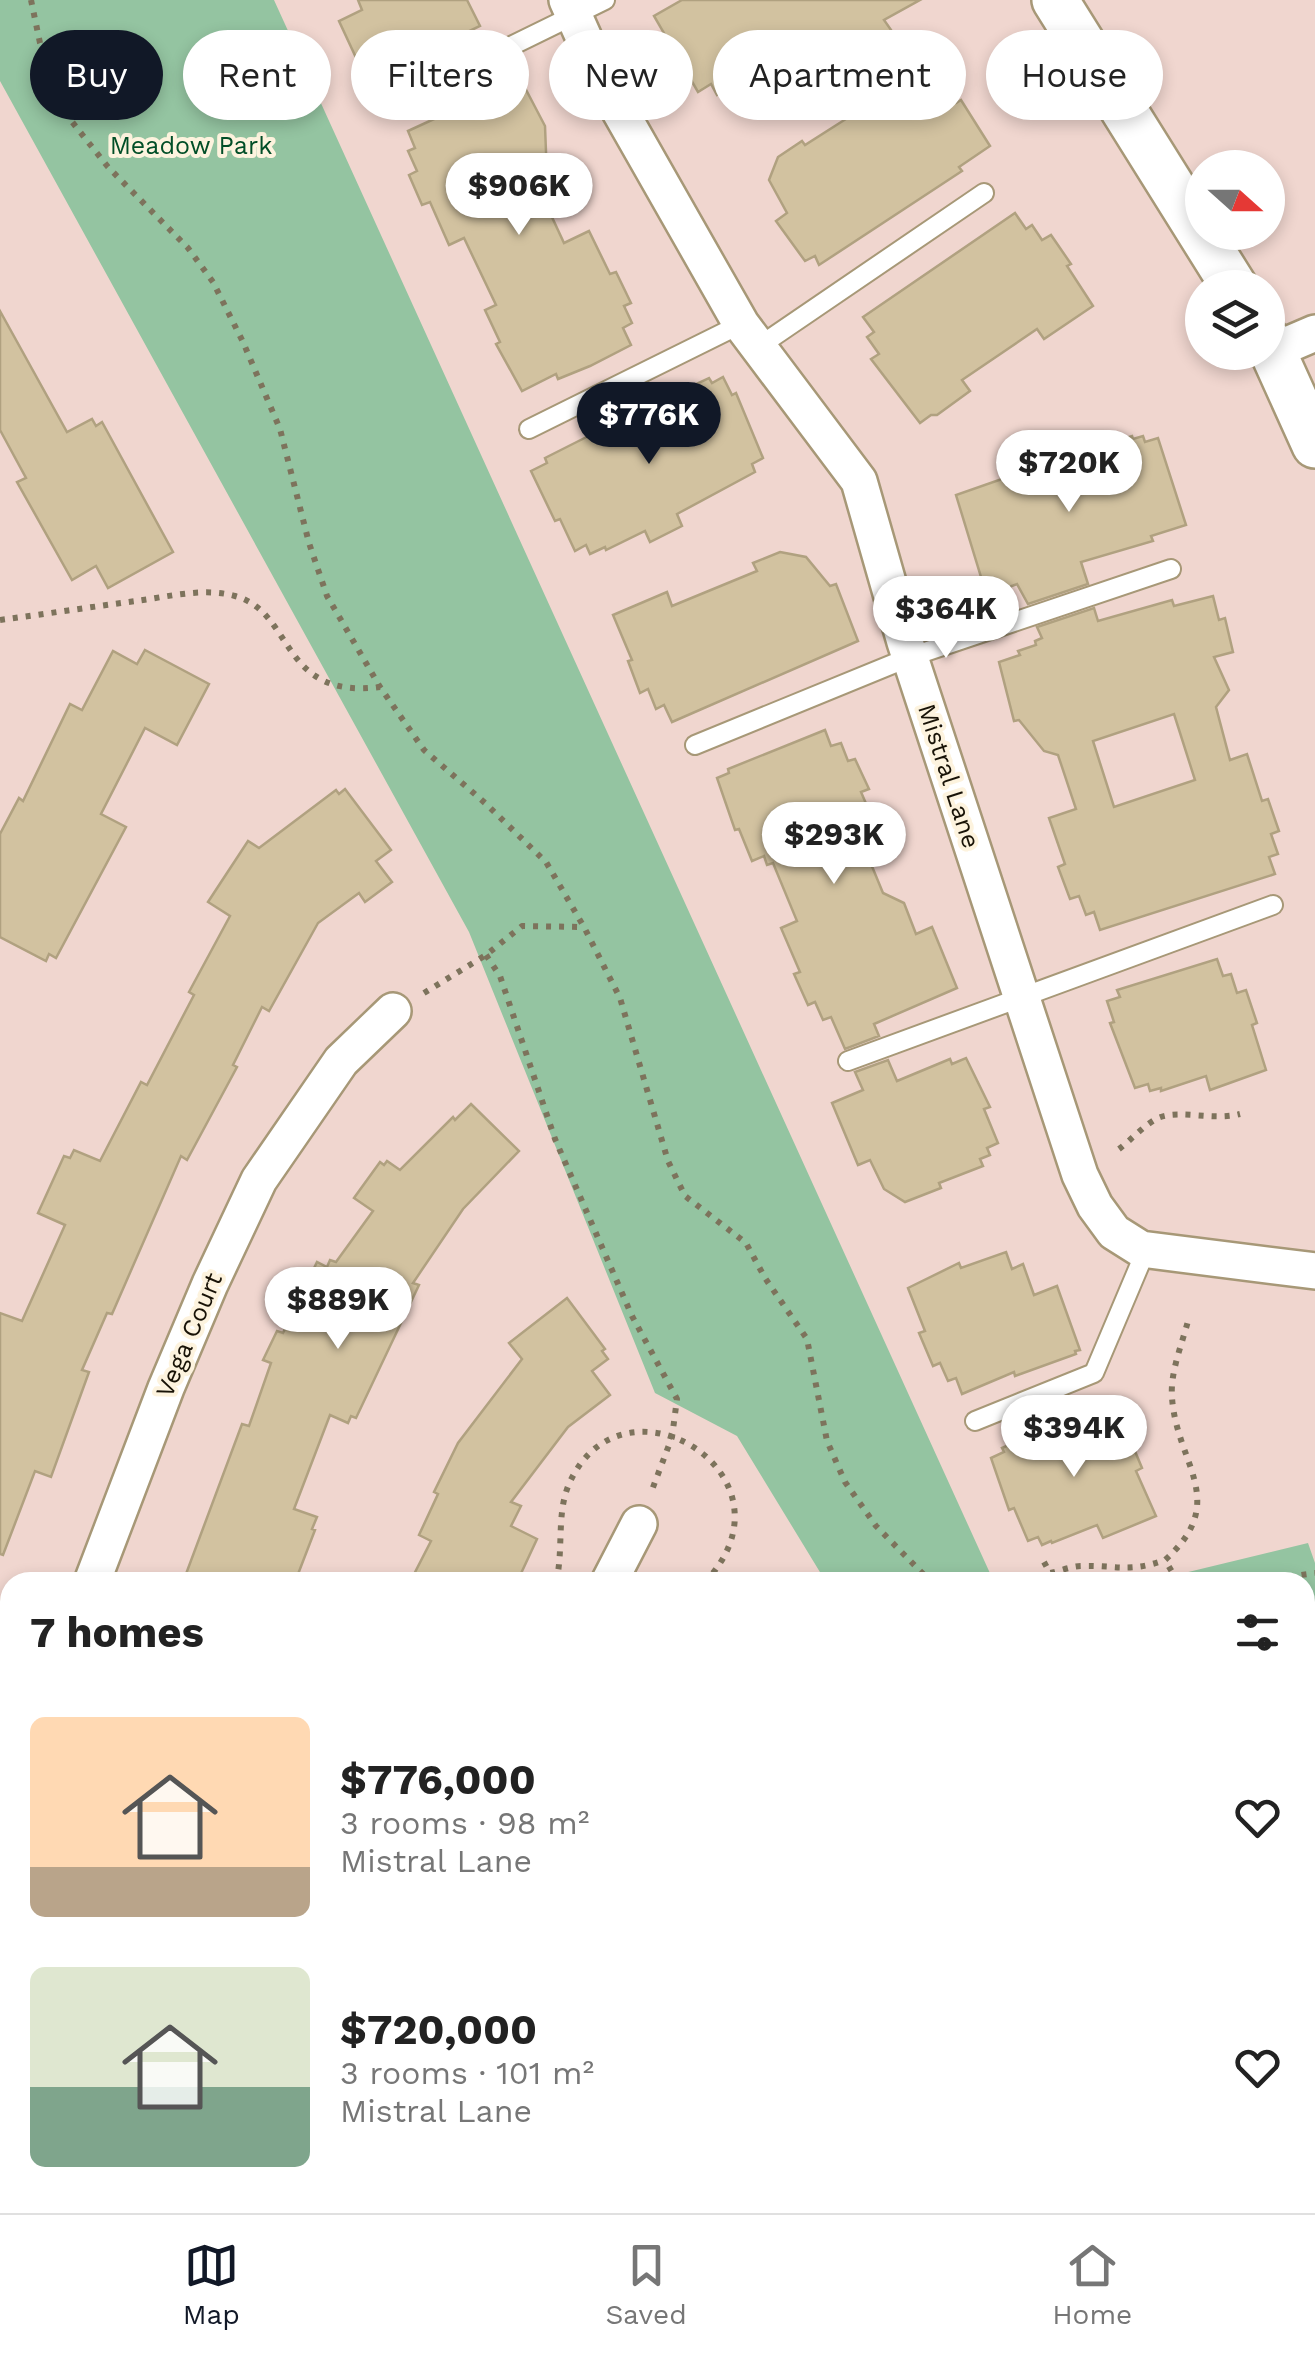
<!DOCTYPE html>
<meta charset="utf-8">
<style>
:root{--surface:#fff;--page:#f6f6f6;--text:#222;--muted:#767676;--line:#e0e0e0;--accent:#111827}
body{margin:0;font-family:"Work Sans",sans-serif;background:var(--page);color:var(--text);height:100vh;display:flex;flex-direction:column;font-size:38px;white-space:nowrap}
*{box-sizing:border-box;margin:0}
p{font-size:32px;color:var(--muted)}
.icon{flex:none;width:55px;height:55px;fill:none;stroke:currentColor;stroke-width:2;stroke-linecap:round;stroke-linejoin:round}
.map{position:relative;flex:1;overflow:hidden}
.panel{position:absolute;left:0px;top:1572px;width:1315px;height:642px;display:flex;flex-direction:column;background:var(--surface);border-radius:30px 30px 0 0;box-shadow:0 5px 15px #0003}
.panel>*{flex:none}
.top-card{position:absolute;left:30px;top:30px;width:1255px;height:90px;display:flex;gap:20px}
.needle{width:65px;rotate:111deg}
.tools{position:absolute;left:1185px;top:150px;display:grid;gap:20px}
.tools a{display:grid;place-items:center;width:100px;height:100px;border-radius:50%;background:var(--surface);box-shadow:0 5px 15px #0003;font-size:50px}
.price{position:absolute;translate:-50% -85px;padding:0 22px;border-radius:35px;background:#fff;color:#222;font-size:32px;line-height:65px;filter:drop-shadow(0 2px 5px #0008)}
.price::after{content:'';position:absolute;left:50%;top:60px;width:30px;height:22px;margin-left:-15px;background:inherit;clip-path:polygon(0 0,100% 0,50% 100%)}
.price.active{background:var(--accent);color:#fff}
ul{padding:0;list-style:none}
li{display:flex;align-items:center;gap:30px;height:250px;padding:0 30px}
li span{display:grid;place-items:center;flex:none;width:280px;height:200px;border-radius:15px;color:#555}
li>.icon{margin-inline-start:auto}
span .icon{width:120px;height:120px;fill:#fffc;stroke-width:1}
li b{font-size:42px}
h2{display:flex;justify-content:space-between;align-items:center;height:120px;padding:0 30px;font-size:42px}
.pill{padding:0 35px;border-radius:45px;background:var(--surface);box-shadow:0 5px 15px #0003;font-size:35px;line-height:90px}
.pill.active{background:var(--accent);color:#fff}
.tab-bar{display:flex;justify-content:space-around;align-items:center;height:140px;border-top:2px solid var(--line);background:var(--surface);font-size:28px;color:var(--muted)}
.tab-bar a{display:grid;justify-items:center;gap:5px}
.tab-bar .active{color:var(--accent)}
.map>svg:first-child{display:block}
</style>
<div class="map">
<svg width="1315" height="2213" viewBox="0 0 1315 2213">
<rect width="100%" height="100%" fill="#f5e5c2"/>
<path fill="#f0d6cf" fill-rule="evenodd" d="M0,0H1315V2213H0ZM1202,168H1268V232H1202ZM1202,288H1268V352H1202ZM10,1582H1305V2205H10Z"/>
<g fill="#94c4a1">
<path d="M0,0H274L994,1582H826L737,1436L655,1393L469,932L0,81Z"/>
<path d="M1308,1543L1315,1563V2213H625L619,2209L621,2205H1305V1582H1147Z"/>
</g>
<g fill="#d2c2a0" stroke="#b0a180" stroke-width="2.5" fill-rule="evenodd">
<path d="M358,0H467L480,26L387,71L385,67L365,77L339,21L362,10Z"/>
<path d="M682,0H920L884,20L926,80L937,72L956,103L961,100L990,146L959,167L962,171L819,265L815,256L805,261L776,221L787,213L769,180L778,157L802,141L805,145L882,96L880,93L887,87L858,35L774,81L768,71L731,91L729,88L717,95L711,84L698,92L654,16Z"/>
<path d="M522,82L545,126L547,178L538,187L564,243L589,231L610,274L616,272L631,303L624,306L632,323L623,328L631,345L590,366L558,379L556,374L522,391L496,344L500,342L485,310L496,305L464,238L449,245L430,202L422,205L409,175L417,171L408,151L415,148L408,131L484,96L485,99Z"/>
<path d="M1015,213L1026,229L1032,225L1042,240L1051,235L1071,264L1067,266L1093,306L1044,339L1037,329L962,380L970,391L937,415H931L920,423L871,359L879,354L867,337L874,332L863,317Z"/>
<path d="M0,311L67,432L92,419L96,426L102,422L173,552L108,588L96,566L72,580L17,482L26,478L0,430Z"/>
<path d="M723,377L732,395L736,393L763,458L752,464L755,472L677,514L682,526L650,542L645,531L606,550L605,547L590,554L586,545L575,551L560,519L555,521L531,471L547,463L545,458L638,411L709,378L712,383Z"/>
<path d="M1132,436L1133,439L1143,436L1145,442L1158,438L1186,525L1151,536L1153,541L1081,562L1088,584L1028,604L1017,584L1001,590L999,584L985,590L956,495L1025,471L1021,459L1053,448L1056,460Z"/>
<path d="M780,552L806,557L830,586L836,584L858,641L672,722L664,705L656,709L648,689L640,693L628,661L632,660L613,615L667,592L672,606L757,571L753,563Z"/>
<path d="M1213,596L1219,620L1225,618L1233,652L1214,657L1229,690L1216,707L1230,760L1247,754L1262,801L1268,799L1279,831L1271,834L1278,854L1269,857L1275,874L1100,930L1094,912L1086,915L1079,896L1070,899L1058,867L1065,864L1049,818L1076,809L1058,755L1044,751L1019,720L1014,721L999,662L1020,655L1018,651L1036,645L1035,641L1042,638L1037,627L1094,608L1098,621L1172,600L1174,606ZM1174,714L1195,780L1114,807L1093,741Z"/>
<path d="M145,650L209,684L177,745L145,728L101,814L126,827L56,958L49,954L46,961L0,937V834L19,798L23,801L70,704L82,710L113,651L137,664Z"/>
<path d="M825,730L831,746L841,743L848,761L855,759L869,789L861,792L880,836L865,843L864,847L883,893L904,903L916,934L932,927L957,988L874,1024L879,1036L845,1049L831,1017L823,1020L815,1002L808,1005L794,974L800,972L781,928L797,921L773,863L767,865L764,856L752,861L739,829L735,830L717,778L729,773L728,769Z"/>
<path d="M345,789L391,850L376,861L392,882L365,902L359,893L318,923L269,1011L262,1007L233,1065L237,1067L187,1160L181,1156L112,1314L107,1313L82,1370L89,1372L51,1477L35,1471L3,1555L0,1554V1313L22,1321L65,1225L38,1213L64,1156L70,1158L74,1150L100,1161L141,1082L147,1085L194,995L189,992L230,916L208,902L248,841L259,848L336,790L339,794Z"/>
<path d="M1217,959L1223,976L1231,974L1237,993L1246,990L1257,1023L1252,1025L1266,1070L1210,1090L1206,1076L1161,1091V1088L1150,1091L1148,1084L1135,1088L1110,1023L1114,1022L1107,1001L1120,997L1117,990Z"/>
<path d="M966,1058L990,1107L984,1109L998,1143L987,1148L990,1155L980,1159L983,1166L939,1183L941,1188L905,1202L884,1189L870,1160L858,1165L832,1103L863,1090L855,1072L888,1060L897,1081L950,1059L952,1064Z"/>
<path d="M471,1104L519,1151L463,1209L413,1283L419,1285L356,1418L351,1416L348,1423L330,1415L294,1509L317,1517L312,1529L315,1530L295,1582H183L242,1424L249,1426L271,1363L263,1360L277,1331L283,1333L317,1262L327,1267L330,1260L336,1262L373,1211L354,1198L380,1162L384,1165L387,1161L400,1170L453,1117L455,1120Z"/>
<path d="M1006,1252L1012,1269L1023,1264L1034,1295L1057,1286L1080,1350L1075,1351L1076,1354L1015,1376L1014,1372L962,1394L956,1378L948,1381L940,1363L933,1366L919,1333L925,1331L908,1288L959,1263L961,1268Z"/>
<path d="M567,1298L605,1349L602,1351L608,1359L592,1371L610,1395L568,1427L511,1502L521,1506L511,1526L537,1539L517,1582H410L431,1541L419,1535L438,1494L434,1492L458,1443L522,1359L509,1343Z"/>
<path d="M1098,1407L1105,1425L1114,1421L1122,1440L1129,1437L1142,1468L1136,1471L1156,1516L1103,1538L1097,1525L1052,1543L1051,1541L1042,1545L1038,1537L1028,1541L1014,1508L1009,1510L991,1458L1004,1452L1002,1448Z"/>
</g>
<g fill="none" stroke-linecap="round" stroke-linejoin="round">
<defs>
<g id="service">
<path d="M399,101L605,0"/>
<path d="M758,347L984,193"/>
<path d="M529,429L741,324"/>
<path d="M695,745L910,657L1171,569"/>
<path d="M848,1061L1273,905"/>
<path d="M975,1421L1094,1373L1146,1250"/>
<path d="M1305,1842L1315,1870"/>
<path d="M1305,1907L1315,1892"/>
<path d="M1305,2038L1315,2034"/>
<path d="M1269,2205L1273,2213"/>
</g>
<g id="minor">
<path d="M567,0L605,85L741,324L859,481L905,642L1080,1175L1095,1206L1114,1232L1141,1249L1315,1271"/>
<path d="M1273,351L1315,333"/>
<path d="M92,1582L166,1388L210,1284L259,1180L341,1061L393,1011"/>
<path d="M609,1582L639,1524"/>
<path d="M0,1827L10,1801"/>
<path d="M0,1923L10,1928"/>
<path d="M480,2205L491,2213"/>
<path d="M284,2213L289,2205"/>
</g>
<g id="tertiary">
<path d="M1055,0L1235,288"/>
<path d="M1268,341L1315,445"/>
</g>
</defs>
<use href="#service" stroke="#a79877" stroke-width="22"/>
<use href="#minor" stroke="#a79877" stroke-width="40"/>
<use href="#tertiary" stroke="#a79877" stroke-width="50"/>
<g stroke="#7d735c" stroke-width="6" stroke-dasharray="5 8" stroke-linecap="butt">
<path d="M31,0L40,43L69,118L108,167L188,248L213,282L243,342L280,429L309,543L327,596L380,687L424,750L485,803L546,862L584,927L620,998L668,1161L685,1196L746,1243L765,1278L807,1339L827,1441L845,1482L876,1526L931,1582"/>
<path d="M0,620C45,614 91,607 136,601C167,597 204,587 235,596C295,612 279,700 380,687"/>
<path d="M486,955L500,976L555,1139L632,1316L677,1399L672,1437L652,1490"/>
<path d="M424,993L486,955L522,926L584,927"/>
<path d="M1119,1149C1131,1140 1144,1125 1158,1118C1179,1109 1212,1121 1240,1114"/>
<path d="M1044,1562L1050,1573C1060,1571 1072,1566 1082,1566C1117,1565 1129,1573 1165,1560"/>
<path d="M556,1582C564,1550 556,1514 569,1484C622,1363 806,1476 705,1582"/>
<path d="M1178,1582L1165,1560C1231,1501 1176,1464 1172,1397C1170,1373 1182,1344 1188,1321"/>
<path d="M1250,1582L1315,1573"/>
<path d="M1305,2000L1315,1997"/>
<path d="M1229,2205L1234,2213"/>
</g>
<use href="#service" stroke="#fff" stroke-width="18"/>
<use href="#minor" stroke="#fff" stroke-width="35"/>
<use href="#tertiary" stroke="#fff" stroke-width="45"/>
</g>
<g text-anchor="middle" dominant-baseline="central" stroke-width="8" stroke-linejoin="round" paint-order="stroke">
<g font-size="25" fill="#024e27" stroke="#fdf3de">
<text x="191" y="145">Meadow Park</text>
</g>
<g font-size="25" fill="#181206" stroke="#fdf3de">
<text transform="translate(949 776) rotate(72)">Mistral Lane</text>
<text transform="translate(189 1335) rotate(-67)">Vega Court</text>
</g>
</g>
</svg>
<div class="tools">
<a><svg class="needle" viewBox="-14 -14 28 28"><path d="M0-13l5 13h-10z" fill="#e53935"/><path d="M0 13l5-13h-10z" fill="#767676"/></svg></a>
<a><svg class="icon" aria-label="layers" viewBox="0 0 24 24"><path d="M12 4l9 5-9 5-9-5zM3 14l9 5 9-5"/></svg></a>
</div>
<b class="price" style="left:519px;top:238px">$906K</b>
<b class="price active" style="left:649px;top:467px">$776K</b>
<b class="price" style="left:1069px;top:515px">$720K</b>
<b class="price" style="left:946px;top:661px">$364K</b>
<b class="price" style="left:834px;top:887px">$293K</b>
<b class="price" style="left:338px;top:1352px">$889K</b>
<b class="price" style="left:1074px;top:1480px">$394K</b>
<div class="top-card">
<a class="pill active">Buy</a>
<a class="pill">Rent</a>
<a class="pill">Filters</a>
<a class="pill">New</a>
<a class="pill">Apartment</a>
<a class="pill">House</a>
</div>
<section class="panel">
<h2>7 homes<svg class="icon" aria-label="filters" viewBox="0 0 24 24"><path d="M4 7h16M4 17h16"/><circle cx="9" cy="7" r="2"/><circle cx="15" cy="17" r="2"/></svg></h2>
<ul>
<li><span style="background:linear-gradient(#ffd9b3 75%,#b9a48a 0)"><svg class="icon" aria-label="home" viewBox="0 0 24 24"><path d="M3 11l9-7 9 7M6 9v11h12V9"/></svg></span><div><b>$776,000</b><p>3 rooms · 98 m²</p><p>Mistral Lane</p></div><svg class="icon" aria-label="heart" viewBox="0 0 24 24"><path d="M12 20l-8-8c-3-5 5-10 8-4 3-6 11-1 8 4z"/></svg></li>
<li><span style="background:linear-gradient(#dfe7d0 60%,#7fa58c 0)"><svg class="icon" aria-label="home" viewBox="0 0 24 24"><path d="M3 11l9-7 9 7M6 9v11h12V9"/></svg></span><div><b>$720,000</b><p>3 rooms · 101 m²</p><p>Mistral Lane</p></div><svg class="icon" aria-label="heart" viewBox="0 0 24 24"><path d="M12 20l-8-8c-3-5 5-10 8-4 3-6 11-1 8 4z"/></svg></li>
</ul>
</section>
</div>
<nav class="tab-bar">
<a class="active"><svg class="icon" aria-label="map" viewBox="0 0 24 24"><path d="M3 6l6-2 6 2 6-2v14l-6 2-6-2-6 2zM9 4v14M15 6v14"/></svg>Map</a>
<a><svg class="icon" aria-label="saved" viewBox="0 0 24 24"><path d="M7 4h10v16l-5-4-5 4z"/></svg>Saved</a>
<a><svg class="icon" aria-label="home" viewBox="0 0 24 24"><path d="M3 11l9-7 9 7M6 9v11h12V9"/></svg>Home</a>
</nav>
